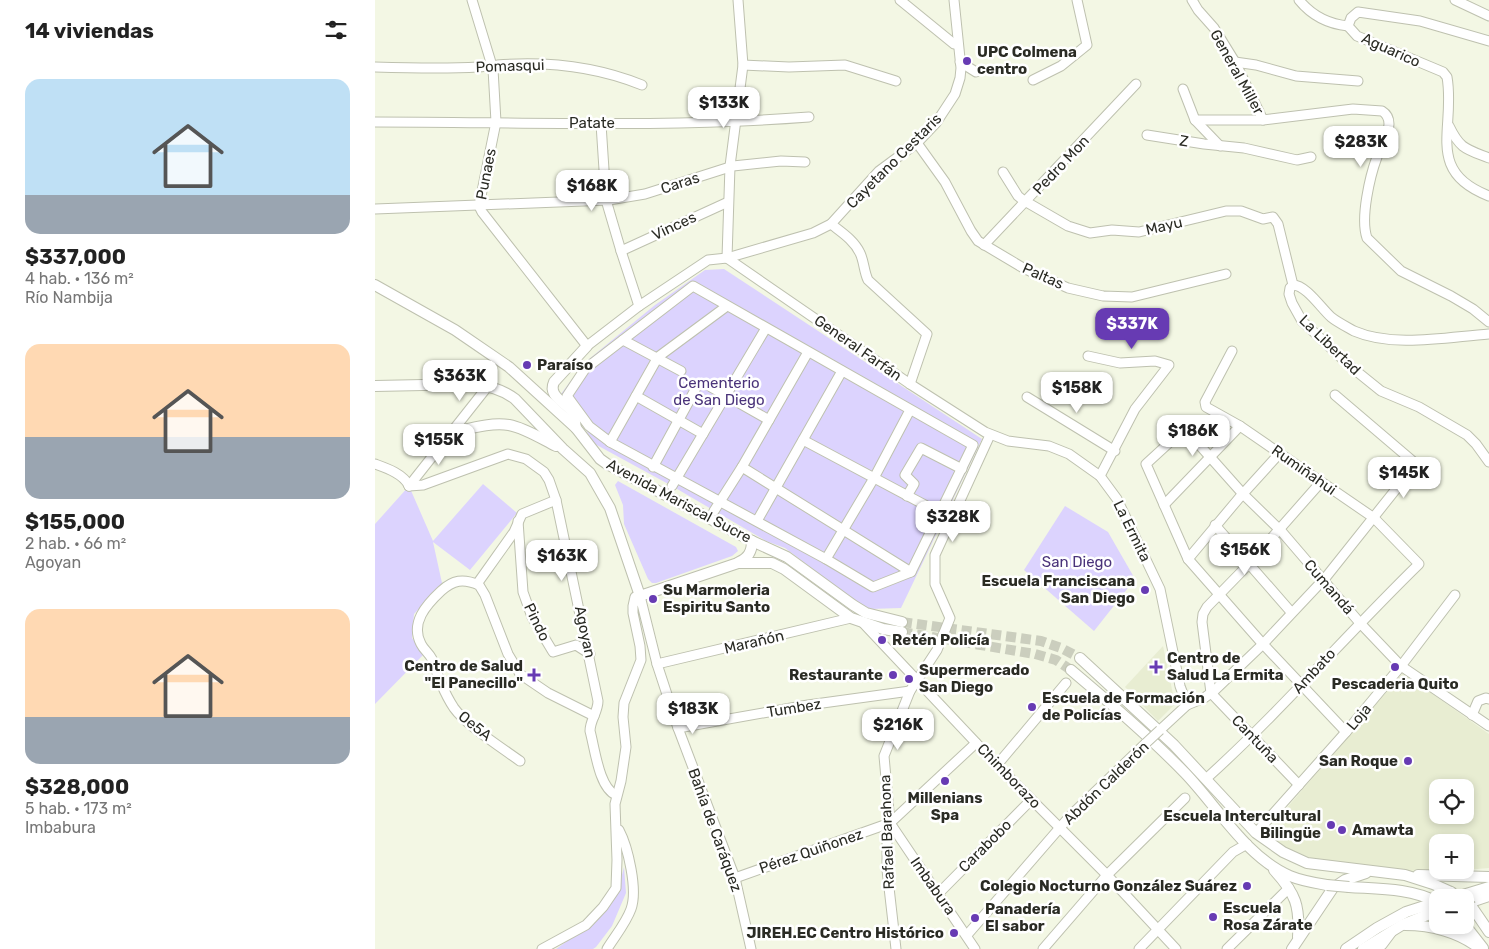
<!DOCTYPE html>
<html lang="es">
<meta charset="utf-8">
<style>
:root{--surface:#fff;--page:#f2f2f2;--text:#222;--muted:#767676;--accent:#673bb3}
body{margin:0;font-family:Rubik,sans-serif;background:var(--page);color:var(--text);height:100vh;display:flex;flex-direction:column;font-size:19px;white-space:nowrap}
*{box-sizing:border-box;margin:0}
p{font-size:16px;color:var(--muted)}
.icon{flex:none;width:28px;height:28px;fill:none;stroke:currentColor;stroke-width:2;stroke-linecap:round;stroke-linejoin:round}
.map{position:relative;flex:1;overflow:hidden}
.details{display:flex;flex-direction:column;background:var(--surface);width:375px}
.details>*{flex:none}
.fabs{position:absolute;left:1054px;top:779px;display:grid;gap:10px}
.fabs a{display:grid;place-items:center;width:45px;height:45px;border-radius:10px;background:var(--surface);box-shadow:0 2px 8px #0003;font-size:25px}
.price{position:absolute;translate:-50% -42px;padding:0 11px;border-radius:10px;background:#fff;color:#222;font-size:16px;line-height:32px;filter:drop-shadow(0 1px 2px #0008)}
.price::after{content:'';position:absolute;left:50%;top:30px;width:15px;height:11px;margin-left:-8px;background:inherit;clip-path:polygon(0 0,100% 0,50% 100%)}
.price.active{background:var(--accent);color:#fff}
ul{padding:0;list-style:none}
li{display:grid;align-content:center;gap:10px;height:265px;padding:0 25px}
li span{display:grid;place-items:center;height:155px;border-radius:15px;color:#555}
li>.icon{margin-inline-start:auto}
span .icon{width:90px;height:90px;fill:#fffc;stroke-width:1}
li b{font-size:21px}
h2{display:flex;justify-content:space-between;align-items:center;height:60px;padding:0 25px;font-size:21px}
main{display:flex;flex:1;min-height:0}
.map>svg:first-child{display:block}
</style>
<main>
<section class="details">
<h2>14 viviendas<svg class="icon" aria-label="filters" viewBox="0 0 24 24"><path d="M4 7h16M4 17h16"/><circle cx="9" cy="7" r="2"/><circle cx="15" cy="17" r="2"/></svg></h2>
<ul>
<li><span style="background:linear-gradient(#bfe0f5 75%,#9aa5b1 0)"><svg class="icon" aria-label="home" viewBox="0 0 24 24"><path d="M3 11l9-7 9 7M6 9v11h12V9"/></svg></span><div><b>$337,000</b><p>4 hab. · 136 m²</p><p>Río Nambija</p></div></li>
<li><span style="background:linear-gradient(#ffd9b3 60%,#9aa5b1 0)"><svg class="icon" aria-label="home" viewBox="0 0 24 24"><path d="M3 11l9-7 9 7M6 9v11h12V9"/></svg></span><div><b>$155,000</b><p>2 hab. · 66 m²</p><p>Agoyan</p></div></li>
<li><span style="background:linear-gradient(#ffd9b3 70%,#9aa5b1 0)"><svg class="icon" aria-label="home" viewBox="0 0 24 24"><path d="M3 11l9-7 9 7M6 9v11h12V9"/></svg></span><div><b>$328,000</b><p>5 hab. · 173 m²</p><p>Imbabura</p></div></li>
</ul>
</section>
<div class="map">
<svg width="1114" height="949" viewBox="0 0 1114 949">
<rect width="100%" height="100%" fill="#f3f7e4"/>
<g fill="#e8edd2" fill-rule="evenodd">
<path d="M788,646L800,704L783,721L750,687Z"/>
<path d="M1028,673L1114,734V868L1090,870V842H1062V870H1086L1033,871L936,858L915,850L892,836L910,810ZM1062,788H1090V815H1062Z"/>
</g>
<g fill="#dcd3fe">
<path d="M349,269L607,439L526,608L495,609L479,600L410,548L391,541L297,486L218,443L203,415L186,394L208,364L280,305L330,270Z"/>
<path d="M243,481L361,547L363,551L357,556L281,583H277L273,579L249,524L248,505L240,485Z"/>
<path d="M108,484L142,513L95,570L58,542L67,583L39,614L37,638L49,654L0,704V524L34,486L58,541Z"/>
<path d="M690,506L733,532L760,579L719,631L649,570Z"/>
<path d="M249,867L251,893L237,926L221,947L218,949H181L216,924L244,887Z"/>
</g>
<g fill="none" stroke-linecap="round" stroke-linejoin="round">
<g stroke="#cbcebe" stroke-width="10" stroke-dasharray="10 5" stroke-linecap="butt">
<path d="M527,622L666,641L686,648L705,658"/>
<path d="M527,632L660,654L681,660L696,670"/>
</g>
<defs>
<g id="minor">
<path d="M97,0L118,69L121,122L104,206L107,212L212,346L264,306L333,260L352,258L438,233L456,224L504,171L542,143L561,123L580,94L585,78L586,68L579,0"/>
<path d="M525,0L579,44L583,45"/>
<path d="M817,0L823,10L839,28L860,62L888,120"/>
<path d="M924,0C937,16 953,24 973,26"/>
<path d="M1080,0L1114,16"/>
<path d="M1114,41L1045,21L983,12L976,18L973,26L982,36L1068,72L1072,77C1081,128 1049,171 1114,196"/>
<path d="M585,62L601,72"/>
<path d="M860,62L881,65L921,76L983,81"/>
<path d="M368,65L414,67L470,65L521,81"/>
<path d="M0,67C34,68 69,69 103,67C109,67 115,65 122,65C172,61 220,66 267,85"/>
<path d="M658,80L686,66L712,45L702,0"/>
<path d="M808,89L820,120L845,146"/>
<path d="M820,120H888L978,109L1007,111C1012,114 1014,118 1014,124C1014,134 1006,147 1002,157C995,176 985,218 992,238L1026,271L1076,296L1098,309L1114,322"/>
<path d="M0,122C145,122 290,128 434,117"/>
<path d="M226,124L231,200L246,251L264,306"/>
<path d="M1074,126C1085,149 1091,149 1114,158"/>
<path d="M772,135L829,144L869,148L922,160L936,157"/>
<path d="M542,143L570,182L596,231L603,241L650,269L693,288L728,296L757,297L851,274"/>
<path d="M628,172L643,196L648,200L693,226L715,233L737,230L764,232L851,211H866L888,219L898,217L903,224L918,285"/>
<path d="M0,209L234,200L270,194L358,166L406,161L430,162"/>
<path d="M456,224C466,232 479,240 485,253C489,261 489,272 493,280L552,334L535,384"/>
<path d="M609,245L761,84"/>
<path d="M246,251L353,202"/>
<path d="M352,258L535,384L610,432L633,441L674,446L694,454L725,476L742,499L785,589L805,686L812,705"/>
<path d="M352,258L355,166L368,65L363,0"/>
<path d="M918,285L915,288L914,294L917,303L927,321L975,366L1006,391L1044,407L1092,435L1101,444L1114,462"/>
<path d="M918,285C931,285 946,308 956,317C962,322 972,327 979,331C1018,348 1072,337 1114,334"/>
<path d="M318,286L598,445L536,572L498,587L451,559L235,442L214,426L192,396L210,369Z"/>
<path d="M248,340L306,371"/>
<path d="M713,356L745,363L780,361L794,365L760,409L725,476"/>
<path d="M336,387L394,420"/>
<path d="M261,396L328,434"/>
<path d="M652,397L740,451"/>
<path d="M428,440L565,513"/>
<path d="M235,442L283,357L352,306"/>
<path d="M0,464C11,468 29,474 34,486"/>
<path d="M278,467L320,390"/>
<path d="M367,467L536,572"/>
<path d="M34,486L48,485L133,454L151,459L169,472L174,480L181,500L223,701C223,712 215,720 215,731C220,749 224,788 241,795"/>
<path d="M34,486L113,386"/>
<path d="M297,486L391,328"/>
<path d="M532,496L539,484L530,475L546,448L587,469"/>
<path d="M789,505L865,426"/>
<path d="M339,511L367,467L433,352"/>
<path d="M143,521L148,592L157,617L178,652L201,645L215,654"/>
<path d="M382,521L467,371"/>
<path d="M840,525L916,612"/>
<path d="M451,559L499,478L535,410"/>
<path d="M813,559L865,497L904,454"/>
<path d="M102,584L139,532L147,514L181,500"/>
<path d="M489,624L622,765L732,875L801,949"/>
<path d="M282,664L476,618"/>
<path d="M836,693L827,622L828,614L832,607L872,566L946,482"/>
<path d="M836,693L924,785"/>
<path d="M1097,715L1103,701L1111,698L1114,699"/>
<path d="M303,728L433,705L535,691"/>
<path d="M785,730L812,705L829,698L840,690L888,644L951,577L1041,464L960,395"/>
<path d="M971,732L886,642L813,559L771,464L807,431H812L868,494L907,532L985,623L1026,666L1114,726"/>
<path d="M145,761C127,748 91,725 79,708C69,693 63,676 57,659C54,653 49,650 46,644C35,623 51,605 66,591C78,580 88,578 104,585L110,595L133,654L145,674L173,693L219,716"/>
<path d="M622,765L691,683"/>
<path d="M833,777C907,710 972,634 1044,564L999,518L865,426L831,407L830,402L857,351"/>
<path d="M515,823L600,949"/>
<path d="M881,833L971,732L1026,666L1080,595"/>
<path d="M360,878L515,823L601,743"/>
<path d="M564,893L656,800"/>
<path d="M592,935L695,816L771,743"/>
<path d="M167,949L211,925L228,907L241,888L242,860L240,804L246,781L251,747L248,717L249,703L266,660L265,646L258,613V606L260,597L265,596L282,664L303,728L360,878L376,949"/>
<path d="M232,949C240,936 251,923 256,909C263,890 253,847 244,830"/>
<path d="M521,949L512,870V831L515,823L509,756L535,691L562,650L575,618L560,584V555L615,435"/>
<path d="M668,949L732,875L810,798"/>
<path d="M764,949L858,852L872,844"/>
<path d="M852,949L914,888"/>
<path d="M1001,949L1007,945L1016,933"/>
</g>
<g id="major">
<path d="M0,285L80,330L134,367L201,428L225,459L232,464L377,541L412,557L478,605L491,613L527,622"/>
<path d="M0,386L97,384C113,386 127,389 140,399L188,449L215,473L235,508L265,596L363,563H397L409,569L476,618L508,629L527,632"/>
<path d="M201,428C200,424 200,419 199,415C193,403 172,397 179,382L212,346"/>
<path d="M75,433C94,429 115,422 134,425C150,428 167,439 181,446"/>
<path d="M364,562C373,558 377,552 377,541"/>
<path d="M705,658L799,745L881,833L908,852L932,863L1030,875L1058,884L1076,892"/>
<path d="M696,670C735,703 774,736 810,773C841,805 872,858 915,876C927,881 940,883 952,885"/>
<path d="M899,870C921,894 925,906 923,937"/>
<path d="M1043,875L1114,877"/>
<path d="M974,887C1004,889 1035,888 1062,902"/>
<path d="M1078,898L1114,887"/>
<path d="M1090,904L1114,896"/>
<path d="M1097,907L1114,932"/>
<path d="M1030,925C1056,925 1085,932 1105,949"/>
<path d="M1090,925L1108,948"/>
<path d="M917,949L958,888L970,880L991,873"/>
<path d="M971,949L1002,928L1031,912L1062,902"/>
<path d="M988,949L1027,925L1062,911"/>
</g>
</defs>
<use href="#minor" stroke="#bec1af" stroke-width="11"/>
<use href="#major" stroke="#bec1af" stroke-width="12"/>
<use href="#minor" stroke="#fff" stroke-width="9"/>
<use href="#major" stroke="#fff" stroke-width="10"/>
<defs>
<path id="minor-bridge" d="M771,743L785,730"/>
<g id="major-bridge">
<path d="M952,885L974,887"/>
<path d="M1076,892L1084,898"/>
<path d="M1090,902L1097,907"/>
</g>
</defs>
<use href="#minor-bridge" stroke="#bec1af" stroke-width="11" stroke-linecap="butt"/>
<use href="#major-bridge" stroke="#bec1af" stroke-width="12" stroke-linecap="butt"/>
<use href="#minor-bridge" stroke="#fff" stroke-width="9"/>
<use href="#major-bridge" stroke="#fff" stroke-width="10"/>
</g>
<g fill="#673bb3" stroke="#fff" stroke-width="2">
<circle cx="592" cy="61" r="5"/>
<circle cx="152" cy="365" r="5"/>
<circle cx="770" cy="590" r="5"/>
<circle cx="278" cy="599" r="5"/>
<circle cx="507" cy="640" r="5"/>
<path d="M778.5 659.5h5v5h5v5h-5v5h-5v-5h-5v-5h5z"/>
<circle cx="1020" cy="667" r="5"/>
<path d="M156.5 667.5h5v5h5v5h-5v5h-5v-5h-5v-5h5z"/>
<circle cx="518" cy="675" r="5"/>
<circle cx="534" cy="679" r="5"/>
<circle cx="657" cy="707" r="5"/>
<circle cx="1033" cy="761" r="5"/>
<circle cx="570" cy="781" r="5"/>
<circle cx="956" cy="825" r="5"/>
<circle cx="967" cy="830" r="5"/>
<circle cx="872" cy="886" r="5"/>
<circle cx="838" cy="917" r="5"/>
<circle cx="600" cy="918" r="5"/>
<circle cx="579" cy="933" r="5"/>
</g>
<g text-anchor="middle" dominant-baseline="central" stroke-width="5" stroke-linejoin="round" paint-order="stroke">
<g font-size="15" fill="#2a2b24" stroke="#fff">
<text transform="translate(1016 50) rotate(24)">Aguarico</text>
<text transform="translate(135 66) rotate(-2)">Pomasqui</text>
<text transform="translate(862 72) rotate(61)">General Miller</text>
<text x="217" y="123">Patate</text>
<text transform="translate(809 141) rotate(9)">Z</text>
<text transform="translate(519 161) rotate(-45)">Cayetano Cestaris</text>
<text transform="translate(686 165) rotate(-47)">Pedro Mon</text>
<text transform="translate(111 174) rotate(-79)">Punaes</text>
<text transform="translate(305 183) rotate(-18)">Caras</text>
<text transform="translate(299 226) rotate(-25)">Vinces</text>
<text transform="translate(789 226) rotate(-13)">Mayu</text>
<text transform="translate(668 276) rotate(24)">Paltas</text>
<text transform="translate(955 345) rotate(44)">La Libertad</text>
<text transform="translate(483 348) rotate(35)">General Farfán</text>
<text transform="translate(929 470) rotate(35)">Rumiñahui</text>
<text transform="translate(304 501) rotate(28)">Avenida Mariscal Sucre</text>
<text transform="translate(757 531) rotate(64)">La Ermita</text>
<text transform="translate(954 587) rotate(49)">Cumandá</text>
<text transform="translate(162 622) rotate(64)">Pindo</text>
<text transform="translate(210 632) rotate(78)">Agoyan</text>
<text transform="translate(379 642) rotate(-13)">Marañón</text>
<text transform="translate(939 671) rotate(-47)">Ambato</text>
<text transform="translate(419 708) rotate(-9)">Tumbez</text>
<text transform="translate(984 717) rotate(-50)">Loja</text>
<text transform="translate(100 726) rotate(39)">Oe5A</text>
<text transform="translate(880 739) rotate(46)">Cantuña</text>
<text transform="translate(634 776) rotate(46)">Chimborazo</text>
<text transform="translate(731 783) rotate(-44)">Abdón Calderón</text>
<text transform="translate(340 830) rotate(70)">Bahía de Caráquez</text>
<text transform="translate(512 832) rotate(-92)">Rafael Barahona</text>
<text transform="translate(610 846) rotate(-45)">Carabobo</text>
<text transform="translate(436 851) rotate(-19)">Pérez Quiñonez</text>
<text transform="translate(558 886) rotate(55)">Imbabura</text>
</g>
<g font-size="15" font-weight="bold" fill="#2a2b24" stroke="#fff" text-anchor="start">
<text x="602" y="52">UPC Colmena<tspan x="602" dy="17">centro</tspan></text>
<text x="162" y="365">Paraíso</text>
<text x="760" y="581" text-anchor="end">Escuela Franciscana<tspan x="760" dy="17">San Diego</tspan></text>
<text x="288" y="590">Su Marmoleria<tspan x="288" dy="17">Espiritu Santo</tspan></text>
<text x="517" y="640">Retén Policía</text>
<text x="792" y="658">Centro de<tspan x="792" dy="17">Salud La Ermita</tspan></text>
<text x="148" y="666" text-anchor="end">Centro de Salud<tspan x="148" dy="17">"El Panecillo"</tspan></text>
<text x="544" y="670">Supermercado<tspan x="544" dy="17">San Diego</tspan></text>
<text x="508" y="675" text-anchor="end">Restaurante</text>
<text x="1020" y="684" text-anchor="middle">Pescaderia Quito</text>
<text x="667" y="698">Escuela de Formación<tspan x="667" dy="17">de Policías</tspan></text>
<text x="1023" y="761" text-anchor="end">San Roque</text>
<text x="570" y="798" text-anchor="middle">Millenians<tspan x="570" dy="17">Spa</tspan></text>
<text x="946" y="816" text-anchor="end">Escuela Intercultural<tspan x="946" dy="17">Bilingüe</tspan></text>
<text x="977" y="830">Amawta</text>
<text x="862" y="886" text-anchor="end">Colegio Nocturno González Suárez</text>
<text x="848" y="908">Escuela<tspan x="848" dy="17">Rosa Zárate</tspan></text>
<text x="610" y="909">Panadería<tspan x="610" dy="17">El sabor</tspan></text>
<text x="569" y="933" text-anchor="end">JIREH.EC Centro Histórico</text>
</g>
<g font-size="15" fill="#4a337a" stroke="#fff">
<text x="344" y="383">Cementerio<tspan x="344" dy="17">de San Diego</tspan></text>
<text x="702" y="562">San Diego</text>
</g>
</g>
</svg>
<div class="fabs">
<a><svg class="icon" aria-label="locate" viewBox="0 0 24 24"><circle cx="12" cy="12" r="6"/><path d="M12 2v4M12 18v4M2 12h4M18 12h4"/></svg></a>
<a>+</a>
<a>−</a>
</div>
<b class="price" style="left:349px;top:129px">$133K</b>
<b class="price" style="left:986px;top:168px">$283K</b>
<b class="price" style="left:217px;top:212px">$168K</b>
<b class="price active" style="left:757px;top:350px">$337K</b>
<b class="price" style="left:85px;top:402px">$363K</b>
<b class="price" style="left:702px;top:414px">$158K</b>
<b class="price" style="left:818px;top:457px">$186K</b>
<b class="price" style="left:64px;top:466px">$155K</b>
<b class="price" style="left:1029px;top:499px">$145K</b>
<b class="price" style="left:578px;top:543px">$328K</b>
<b class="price" style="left:870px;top:576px">$156K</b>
<b class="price" style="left:187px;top:582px">$163K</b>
<b class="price" style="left:318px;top:735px">$183K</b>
<b class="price" style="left:523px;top:751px">$216K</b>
</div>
</main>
